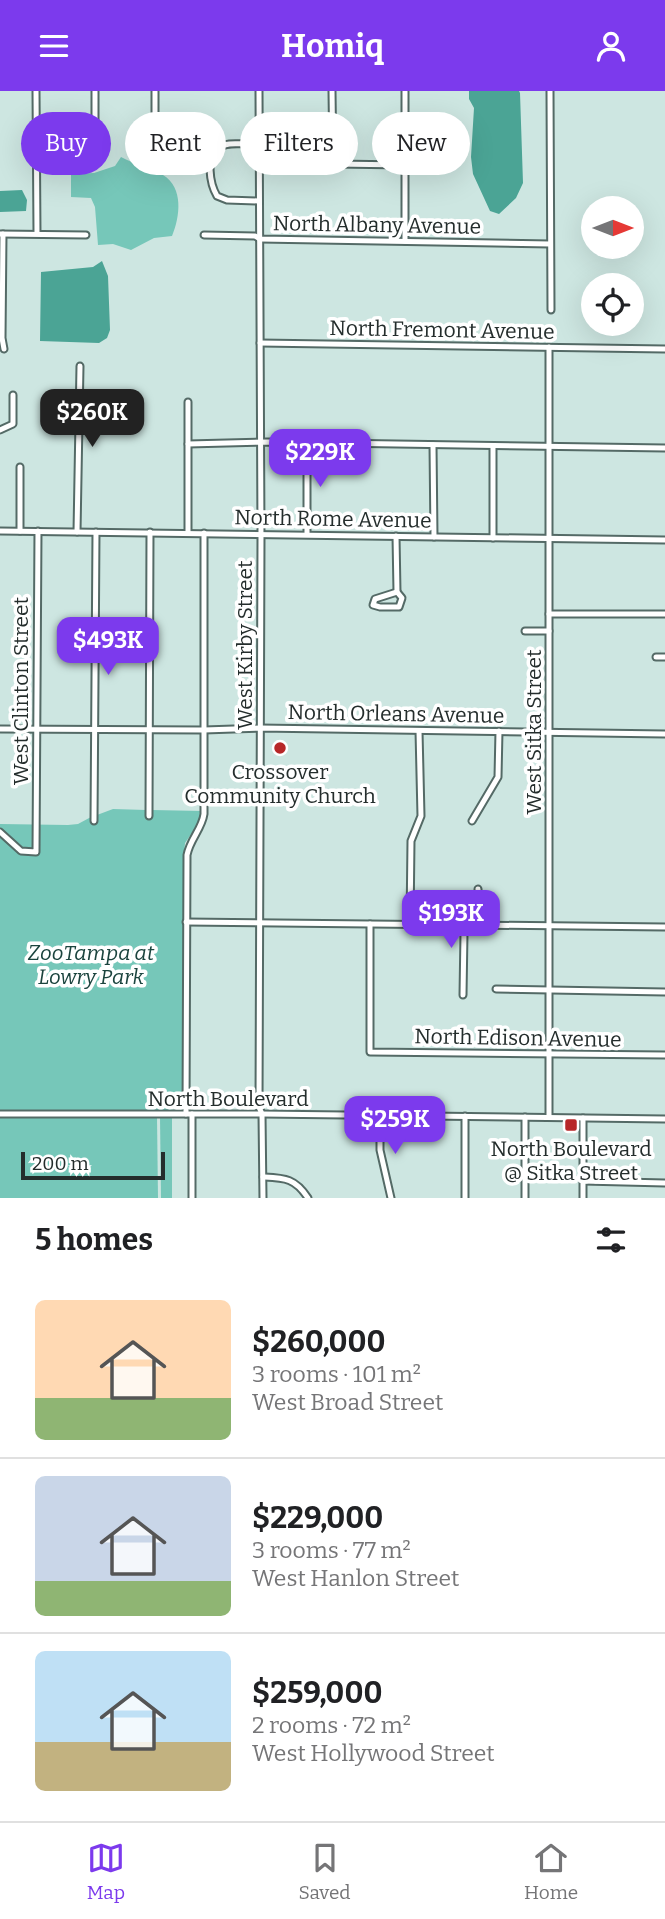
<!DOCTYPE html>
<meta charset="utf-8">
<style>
:root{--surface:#fff;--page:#f2f2f2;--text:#202124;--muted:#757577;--line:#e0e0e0;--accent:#7c3aed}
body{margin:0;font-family:Bitter,serif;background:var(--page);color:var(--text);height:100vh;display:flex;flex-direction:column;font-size:26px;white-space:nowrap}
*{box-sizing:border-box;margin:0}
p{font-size:23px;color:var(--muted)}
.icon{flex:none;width:38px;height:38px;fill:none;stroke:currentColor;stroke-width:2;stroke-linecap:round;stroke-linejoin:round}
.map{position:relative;height:1107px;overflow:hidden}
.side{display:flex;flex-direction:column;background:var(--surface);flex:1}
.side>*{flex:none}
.hud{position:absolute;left:21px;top:21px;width:623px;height:63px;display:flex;gap:14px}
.needle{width:46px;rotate:90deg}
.buttons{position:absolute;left:581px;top:105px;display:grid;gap:14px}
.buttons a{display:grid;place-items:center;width:63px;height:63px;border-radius:50%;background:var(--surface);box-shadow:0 7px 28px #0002;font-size:35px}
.scale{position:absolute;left:21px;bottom:18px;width:144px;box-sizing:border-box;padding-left:7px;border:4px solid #242d2c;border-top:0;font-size:19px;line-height:24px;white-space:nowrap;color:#242d2c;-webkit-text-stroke:5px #fff;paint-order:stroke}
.price{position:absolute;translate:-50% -60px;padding:0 16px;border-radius:14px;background:var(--accent);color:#fff;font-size:23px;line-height:46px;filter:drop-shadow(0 2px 4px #0008)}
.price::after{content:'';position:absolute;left:50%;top:42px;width:21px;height:16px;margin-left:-10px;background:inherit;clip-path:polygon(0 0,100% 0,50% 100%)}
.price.active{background:#222;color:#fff}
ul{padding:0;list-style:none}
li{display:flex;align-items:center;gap:21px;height:175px;padding:0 35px}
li+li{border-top:2px solid var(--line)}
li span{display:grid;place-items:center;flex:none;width:196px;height:140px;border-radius:10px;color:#555}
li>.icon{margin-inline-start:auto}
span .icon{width:84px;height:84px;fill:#fffc;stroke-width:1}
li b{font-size:30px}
h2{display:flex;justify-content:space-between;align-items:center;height:84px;padding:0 35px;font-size:30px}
.pill{padding:0 24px;border-radius:32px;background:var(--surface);box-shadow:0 7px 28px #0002;font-size:24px;line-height:63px}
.pill.active{background:var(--accent);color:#fff}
header{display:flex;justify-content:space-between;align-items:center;height:91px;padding:0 35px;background:var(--accent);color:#fff;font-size:32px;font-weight:700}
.tabs{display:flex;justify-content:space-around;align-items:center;height:98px;border-top:2px solid var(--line);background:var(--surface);font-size:19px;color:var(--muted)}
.tabs a{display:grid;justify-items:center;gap:4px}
.tabs .active{color:var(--accent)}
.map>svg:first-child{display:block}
</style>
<header><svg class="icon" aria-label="menu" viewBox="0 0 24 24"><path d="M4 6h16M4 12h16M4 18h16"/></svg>Homiq<svg class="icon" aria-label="person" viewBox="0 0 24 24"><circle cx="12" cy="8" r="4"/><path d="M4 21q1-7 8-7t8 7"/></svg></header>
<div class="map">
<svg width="665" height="1107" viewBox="0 0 665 1107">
<rect width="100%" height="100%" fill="#cde6e1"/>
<g fill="#76c7b9">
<path d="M121,66C134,73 150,76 163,84C184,97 180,126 172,145L154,147L131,159L113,153L98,154L95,116L91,107L71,106V83L94,82L115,75Z"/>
<path d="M113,718L146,719L147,728L152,727V719L202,720L200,730L185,752L184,764L182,1014L172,1015V1021H0V733L68,734L78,733L91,726L92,733H97V724Z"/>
<path d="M0,1025L157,1026L158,1107H0Z"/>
<path d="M160,1026H172V1107H161Z"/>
</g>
<g fill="#4ba495">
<path d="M469,0H519L520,2L523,92L516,107L499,123L490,120L473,83L471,66L474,17L469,8Z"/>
<path d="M22,99L27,109L26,120L0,121V100Z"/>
<path d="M102,170L108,185L110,239L107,247L99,252L40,250L41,181L93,176Z"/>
</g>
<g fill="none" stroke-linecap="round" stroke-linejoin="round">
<defs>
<g id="minor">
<path d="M36,0L37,142"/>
<path d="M95,0V65"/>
<path d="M259,0L261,446L259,1016L262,1023L263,1107"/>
<path d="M332,0L333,73"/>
<path d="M405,0V150"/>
<path d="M550,0L551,219"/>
<path d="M155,71V0"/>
<path d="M259,110L227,109L217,105C210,93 205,66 219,57C226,51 238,53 247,53L266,72L405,74"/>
<path d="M0,143L86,144"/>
<path d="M3,143L2,247L4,258"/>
<path d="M204,144L255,145L260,148L550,153"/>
<path d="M260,252L665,258"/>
<path d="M549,256V1026"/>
<path d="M188,311V442"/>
<path d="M0,339L13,333V304"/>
<path d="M307,352V443"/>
<path d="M188,353L267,351L665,357"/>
<path d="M433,354L434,446"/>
<path d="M20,376V440"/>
<path d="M0,440L665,449"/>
<path d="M77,441L80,275"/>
<path d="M396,445L397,501"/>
<path d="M493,447V355"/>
<path d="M397,501L402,507L399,516H380L373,514L375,508Z"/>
<path d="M549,523H665"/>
<path d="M525,540H549"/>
<path d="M656,566H665"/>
<path d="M0,638L204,639L260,637L665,643"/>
<path d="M149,725L150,441"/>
<path d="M94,730L96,441"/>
<path d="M472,730L498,686L499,640"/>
<path d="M0,741L21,760L36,761L38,440"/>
<path d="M186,831L665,836"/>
<path d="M370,833V961L665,964"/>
<path d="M410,833L411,750L421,725L419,640"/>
<path d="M496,898L665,901"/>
<path d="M463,904L464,842L479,829L478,798"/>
<path d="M0,1023H262L665,1028"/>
<path d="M186,1023L187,764C190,748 202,738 204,723V442"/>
<path d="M380,1024V1059L391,1107"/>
<path d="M525,1026V1107"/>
<path d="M263,1086C285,1087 295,1087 308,1107"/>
<path d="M583,1090L665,1092"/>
<path d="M192,1107V1023"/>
<path d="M465,1107V1025"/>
<path d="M583,1107V1027"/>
</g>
</defs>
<use href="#minor" stroke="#546a66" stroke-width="9"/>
<use href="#minor" stroke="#fff" stroke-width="5"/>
</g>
<g fill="#b72728" stroke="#fff" stroke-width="2.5">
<circle cx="280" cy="657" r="7"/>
<rect x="564" y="1027" width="14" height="14" rx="3.5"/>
</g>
<g text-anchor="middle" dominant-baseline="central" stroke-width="7" stroke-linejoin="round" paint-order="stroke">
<g font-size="21" fill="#242d2c" stroke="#fff">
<text transform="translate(377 134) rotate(1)">North Albany Avenue</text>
<text transform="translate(442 239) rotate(1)">North Fremont Avenue</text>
<text transform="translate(333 428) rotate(1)">North Rome Avenue</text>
<text transform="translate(245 554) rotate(-90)">West Kirby Street</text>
<text transform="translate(21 600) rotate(-90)">West Clinton Street</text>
<text transform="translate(396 623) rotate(1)">North Orleans Avenue</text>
<text transform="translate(534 641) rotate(-90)">West Sitka Street</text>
<text transform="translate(518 947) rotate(1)">North Edison Avenue</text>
<text x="228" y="1008">North Boulevard</text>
</g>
<g font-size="21" fill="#242d2c" stroke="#fff">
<text x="280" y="681">Crossover<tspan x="280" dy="24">Community Church</tspan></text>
<text x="571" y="1058">North Boulevard<tspan x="571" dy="24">@ Sitka Street</tspan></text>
</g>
<g font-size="21" font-style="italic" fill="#1b443e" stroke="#fff">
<text x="91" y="862">ZooTampa at<tspan x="91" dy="24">Lowry Park</tspan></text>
</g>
</g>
</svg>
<div class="buttons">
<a><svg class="needle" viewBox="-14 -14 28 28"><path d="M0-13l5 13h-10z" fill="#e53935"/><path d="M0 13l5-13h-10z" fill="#757577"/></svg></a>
<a><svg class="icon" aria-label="locate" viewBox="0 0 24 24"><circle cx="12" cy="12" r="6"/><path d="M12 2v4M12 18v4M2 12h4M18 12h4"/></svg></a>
</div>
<div class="scale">200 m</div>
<b class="price active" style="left:92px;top:358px">$260K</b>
<b class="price" style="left:320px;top:398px">$229K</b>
<b class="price" style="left:108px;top:586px">$493K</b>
<b class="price" style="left:451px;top:859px">$193K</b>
<b class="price" style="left:395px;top:1065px">$259K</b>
<div class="hud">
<a class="pill active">Buy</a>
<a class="pill">Rent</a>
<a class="pill">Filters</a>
<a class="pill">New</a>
</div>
</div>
<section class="side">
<h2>5 homes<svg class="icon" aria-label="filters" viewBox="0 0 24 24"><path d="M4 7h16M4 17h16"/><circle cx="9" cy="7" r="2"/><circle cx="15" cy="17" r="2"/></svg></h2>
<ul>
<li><span style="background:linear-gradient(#ffd9b3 70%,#8fb573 0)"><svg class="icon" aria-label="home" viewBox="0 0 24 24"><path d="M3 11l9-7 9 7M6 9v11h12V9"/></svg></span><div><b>$260,000</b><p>3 rooms · 101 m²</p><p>West Broad Street</p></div></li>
<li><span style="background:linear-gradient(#c9d6e8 75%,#8fb573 0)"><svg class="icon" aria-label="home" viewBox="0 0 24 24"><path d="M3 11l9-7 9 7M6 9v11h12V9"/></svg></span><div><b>$229,000</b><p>3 rooms · 77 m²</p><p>West Hanlon Street</p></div></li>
<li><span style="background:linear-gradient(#bfe0f5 65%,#c2b280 0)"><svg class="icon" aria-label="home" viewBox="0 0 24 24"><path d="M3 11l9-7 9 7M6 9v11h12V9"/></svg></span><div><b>$259,000</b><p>2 rooms · 72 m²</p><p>West Hollywood Street</p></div></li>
</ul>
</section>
<nav class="tabs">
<a class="active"><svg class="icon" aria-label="map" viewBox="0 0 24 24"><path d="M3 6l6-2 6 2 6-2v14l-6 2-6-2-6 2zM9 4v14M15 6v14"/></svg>Map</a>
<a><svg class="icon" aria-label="saved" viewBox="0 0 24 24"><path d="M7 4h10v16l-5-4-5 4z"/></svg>Saved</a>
<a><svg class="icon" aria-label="home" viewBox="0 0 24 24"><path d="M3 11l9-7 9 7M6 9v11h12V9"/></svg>Home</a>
</nav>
